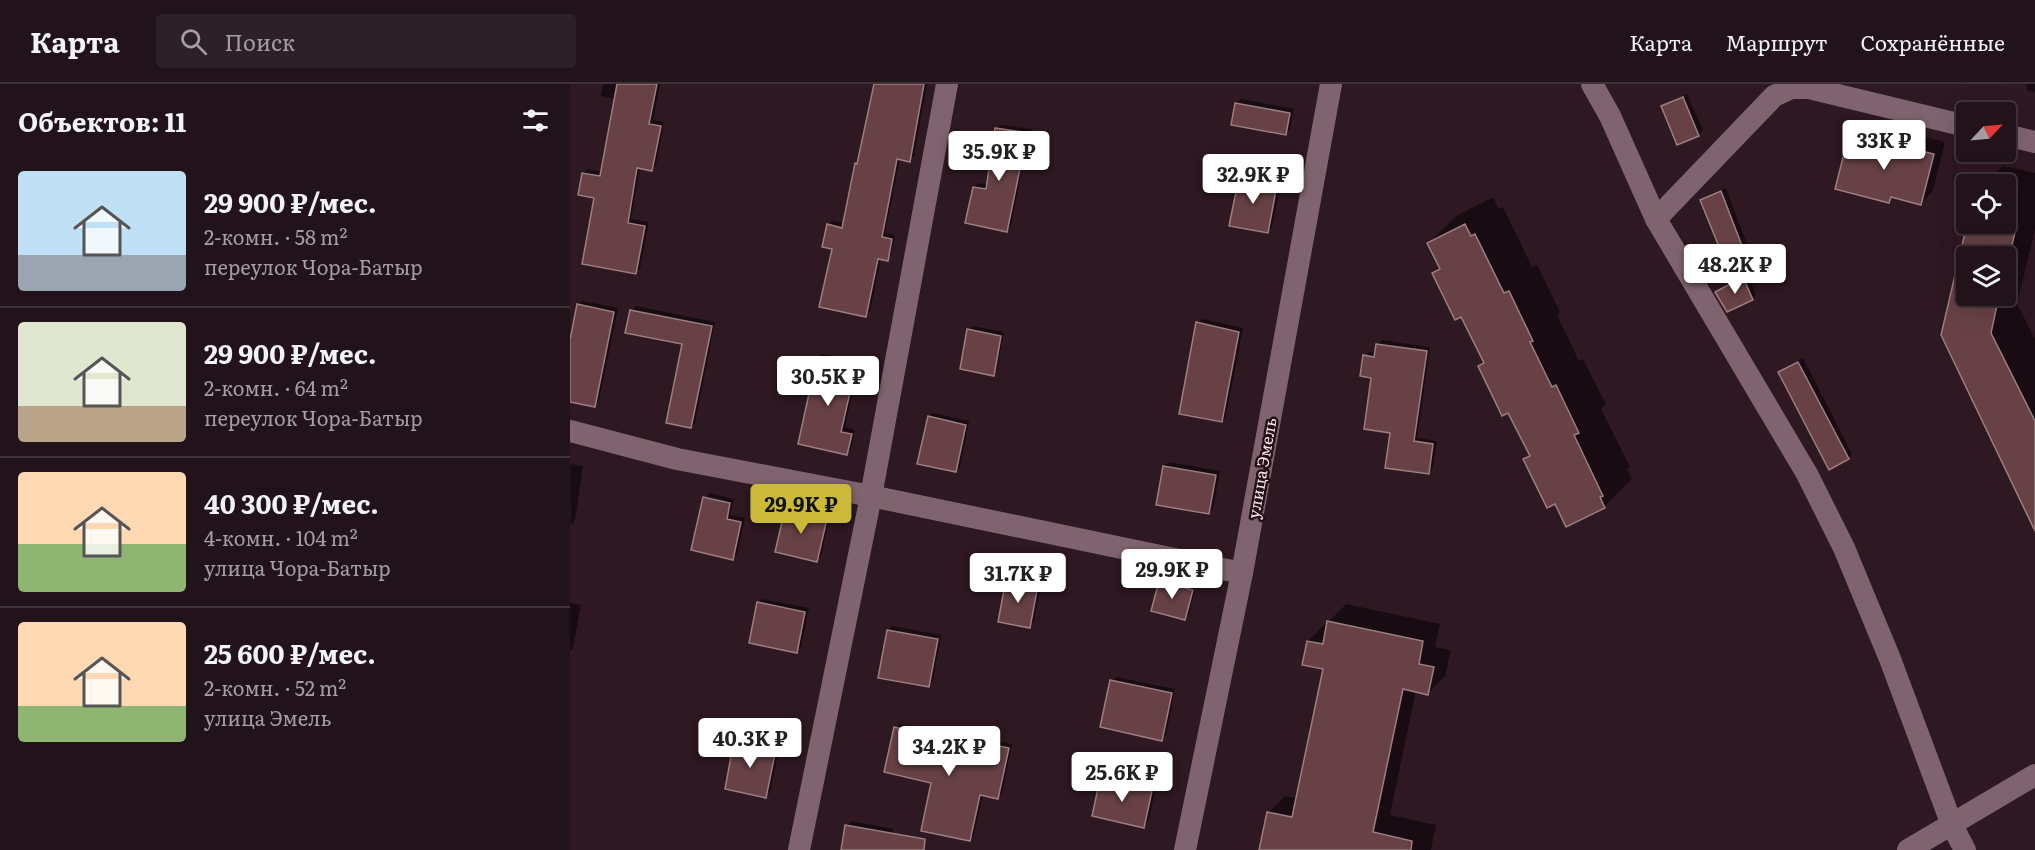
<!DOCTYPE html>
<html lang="ru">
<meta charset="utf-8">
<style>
:root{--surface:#22121a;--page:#2e2027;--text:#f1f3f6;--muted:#a29ea2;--line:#3f3239;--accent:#cbba39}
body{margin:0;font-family:Literata,serif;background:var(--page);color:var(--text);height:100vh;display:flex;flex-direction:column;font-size:22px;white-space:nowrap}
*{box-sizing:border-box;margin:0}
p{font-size:20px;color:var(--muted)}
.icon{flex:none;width:33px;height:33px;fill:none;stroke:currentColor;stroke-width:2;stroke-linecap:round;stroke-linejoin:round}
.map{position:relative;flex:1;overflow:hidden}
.sheet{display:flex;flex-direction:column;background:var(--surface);width:570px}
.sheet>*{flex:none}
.needle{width:39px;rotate:64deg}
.fabs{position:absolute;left:1386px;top:18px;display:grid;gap:12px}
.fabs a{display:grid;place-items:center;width:60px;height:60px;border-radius:6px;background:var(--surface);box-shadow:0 6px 24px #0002,0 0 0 2px var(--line);font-size:30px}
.price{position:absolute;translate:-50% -51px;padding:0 14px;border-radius:6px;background:#fff;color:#222;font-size:20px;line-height:39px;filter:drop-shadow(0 2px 3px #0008)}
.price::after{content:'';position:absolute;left:50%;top:36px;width:18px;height:14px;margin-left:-9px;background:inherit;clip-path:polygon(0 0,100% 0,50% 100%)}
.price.current{background:var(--accent);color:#111}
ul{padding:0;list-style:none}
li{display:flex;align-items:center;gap:18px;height:150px;padding:0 18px}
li+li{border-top:2px solid var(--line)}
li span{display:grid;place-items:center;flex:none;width:168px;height:120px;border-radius:6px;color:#555}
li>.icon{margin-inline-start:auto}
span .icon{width:72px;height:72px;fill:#fffc;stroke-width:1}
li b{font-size:26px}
h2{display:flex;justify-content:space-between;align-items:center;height:72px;padding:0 18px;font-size:26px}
header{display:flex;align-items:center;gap:36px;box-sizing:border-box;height:84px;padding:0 30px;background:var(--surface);border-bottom:2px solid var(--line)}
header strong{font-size:28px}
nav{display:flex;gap:33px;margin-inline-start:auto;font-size:21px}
.search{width:420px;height:54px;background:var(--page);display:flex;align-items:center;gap:15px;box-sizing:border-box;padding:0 21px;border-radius:6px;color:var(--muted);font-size:22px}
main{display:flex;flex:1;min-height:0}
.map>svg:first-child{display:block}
</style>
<header>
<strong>Карта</strong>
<div class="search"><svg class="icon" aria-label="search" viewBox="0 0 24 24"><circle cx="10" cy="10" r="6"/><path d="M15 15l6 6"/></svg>Поиск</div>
<nav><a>Карта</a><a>Маршрут</a><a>Сохранённые</a></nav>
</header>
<main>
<section class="sheet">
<h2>Объектов: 11<svg class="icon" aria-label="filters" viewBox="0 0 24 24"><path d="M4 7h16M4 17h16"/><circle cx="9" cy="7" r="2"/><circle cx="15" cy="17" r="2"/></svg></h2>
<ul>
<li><span style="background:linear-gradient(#bfe0f5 70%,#9aa5b1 0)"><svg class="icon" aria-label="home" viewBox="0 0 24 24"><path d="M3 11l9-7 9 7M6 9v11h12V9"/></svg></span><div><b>29 900 ₽/мес.</b><p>2-комн. · 58 m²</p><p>переулок Чора-Батыр</p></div></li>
<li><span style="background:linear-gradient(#dfe7d0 70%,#b9a48a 0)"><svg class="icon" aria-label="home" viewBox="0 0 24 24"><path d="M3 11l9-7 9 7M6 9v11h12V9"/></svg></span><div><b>29 900 ₽/мес.</b><p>2-комн. · 64 m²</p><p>переулок Чора-Батыр</p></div></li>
<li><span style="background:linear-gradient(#ffd9b3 60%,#8fb573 0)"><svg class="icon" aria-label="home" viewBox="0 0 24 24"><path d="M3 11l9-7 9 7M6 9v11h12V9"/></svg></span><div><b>40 300 ₽/мес.</b><p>4-комн. · 104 m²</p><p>улица Чора-Батыр</p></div></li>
<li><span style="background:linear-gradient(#ffd9b3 70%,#8fb573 0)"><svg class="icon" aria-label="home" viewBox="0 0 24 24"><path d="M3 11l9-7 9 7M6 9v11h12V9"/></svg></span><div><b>25 600 ₽/мес.</b><p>2-комн. · 52 m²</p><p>улица Эмель</p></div></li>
</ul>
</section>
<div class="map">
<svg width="1465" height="766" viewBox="0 0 1465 766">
<rect width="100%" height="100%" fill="#2e1822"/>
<g fill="#0007" fill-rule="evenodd">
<path d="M33,0H90L83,36L94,38L86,81L82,86L70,83L61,135L79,138L70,185L66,189L13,90L18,85L32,88L45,15L31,12Z"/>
<path d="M306,0H357L344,72L339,76L330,74L315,149L325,151L321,171L317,175L311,174L300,227L296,231L264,164L258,141L262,137L274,139Z"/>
<path d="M1453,0H1465V8L1456,6L1457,1Z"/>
<path d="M1117,10L1133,46L1129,50L1108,59L1092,23L1097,19Z"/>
<path d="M671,15L724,25L720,45L716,49L666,19Z"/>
<path d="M1293,38L1375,58L1363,107L1351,119L1324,112L1319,117L1280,51Z"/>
<path d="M431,41L462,45L459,69L454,74L441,142L437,147L404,103L409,99L418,101L426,45Z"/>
<path d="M1433,82L1465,89V146L1447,220L1465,255V433L1459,432L1372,251L1398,140H1436V100H1414ZM1396,172H1436V212H1396Z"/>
<path d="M674,89L711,97L702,143L697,148L670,94Z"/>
<path d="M1156,104L1185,182L1177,189L1186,210L1182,215L1147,208L1165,197L1131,117L1136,112Z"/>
<path d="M923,113L929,125L933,123L962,183L967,181L990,228L987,231L1009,277L1013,275L1036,320L1031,325L1060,383L1057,386L1062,395L1034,423L985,418L955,375L960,370L939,327L909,282L915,277L892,231L863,189L870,182L859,159L886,132Z"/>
<path d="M13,217L48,224L29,317L25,322L0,317V264L8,221Z"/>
<path d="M66,222L145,238L125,339L121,343L114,259L62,227Z"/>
<path d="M632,235L673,244L656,332L652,337L628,239Z"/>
<path d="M403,242L434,248L427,286L423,290L398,246Z"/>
<path d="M812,256L860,263L847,354L867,357L863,384L859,389L822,348L795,272L799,268L806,269L807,261Z"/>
<path d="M253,270L289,278L275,343L285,346L281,365L277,369L248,274Z"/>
<path d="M1233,274L1282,370L1278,374L1210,288Z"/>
<path d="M363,329L399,337L390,383L386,387L359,333Z"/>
<path d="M599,378L650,387L643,425L639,429L594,382Z"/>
<path d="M0,380L13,382L5,436L1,441Z"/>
<path d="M139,409L164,415L160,431L175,434L167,470L162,474L135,414Z"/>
<path d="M220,422L260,431L251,472L247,476L216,426Z"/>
<path d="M442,491L471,497L464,538L459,542L437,496Z"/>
<path d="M594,493L626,502L619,530L615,534L590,498Z"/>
<path d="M192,515L239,524L231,563L227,567L188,519Z"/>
<path d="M0,519L11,521L3,564L0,567Z"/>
<path d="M776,520L870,540L865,563L881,566L875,592L858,609L846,606L820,731L866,741L861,766H690L698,729L715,712L728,714L755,584L738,557L755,540L758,541L759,537Z"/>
<path d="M322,542L371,551L363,597L358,602L318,546Z"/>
<path d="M546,593L605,605L596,651L591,655L542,597Z"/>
<path d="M330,640L384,652L387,649L442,660L432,709L428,714L413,710L404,751L399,756L326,644Z"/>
<path d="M170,653L210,661L200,708L196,712L166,657Z"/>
<path d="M536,691L586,703L578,738L573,743L531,696Z"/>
<path d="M281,737L323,745L319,766H272L277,741Z"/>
</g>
<g fill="#674145" stroke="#9d7e80" stroke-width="1.5">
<path d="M47,0H87L79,40L91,42L82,87L67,84L58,139L75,142L66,190L12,180L24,114L8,111L12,89L30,92Z"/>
<path d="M304,0H354L340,78L327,75L312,153L322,155L318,177L308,175L296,233L249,223L262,165L252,163L257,140L272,144L285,79L287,80Z"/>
<path d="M1113,13L1129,52L1107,61L1091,22Z"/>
<path d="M665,19L720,29L716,51L661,41Z"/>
<path d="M425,44L459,49L455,75H452L437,148L395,139L403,103L416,105Z"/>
<path d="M1279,50L1364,70L1351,121L1321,113L1319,119L1265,105Z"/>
<path d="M669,93L707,101L698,149L659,142Z"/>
<path d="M1151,107L1182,188L1163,197L1130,116Z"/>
<path d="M895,140L901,152L905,150L934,209L939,207L963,257L960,258L982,303L986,301L1009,349L1004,351L1033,412L1030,413L1035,424L996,443L985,420L977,424L953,375L960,372L938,329L932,332L908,282L914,279L891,233L885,236L862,189L870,185L857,159Z"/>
<path d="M1397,140H1447L1436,186V172H1396V212H1429L1421,249L1465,337V447L1371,251Z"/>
<path d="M1173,193L1183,216L1157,228L1145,208Z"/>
<path d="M7,220L44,228L25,323L0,318V256Z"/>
<path d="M60,226L142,242L121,344L96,339L112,260L55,249Z"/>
<path d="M626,238L669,248L652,338L609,330Z"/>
<path d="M397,245L431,252L424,292L390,285Z"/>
<path d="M806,260L857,267L844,357L863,360L859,390L815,384L820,349L794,345L801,294L790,292L793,271L804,273Z"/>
<path d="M247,273L286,282L271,348L282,350L277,371L228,360Z"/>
<path d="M1228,278L1279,375L1259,386L1208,288Z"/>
<path d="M358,332L396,341L386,388L347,380Z"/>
<path d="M593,382L646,391L639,430L586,421Z"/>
<path d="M133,413L160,419L157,435L171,438L163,476L121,466Z"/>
<path d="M215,425L257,435L247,478L205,468Z"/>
<path d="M436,495L468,501L460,544L428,538Z"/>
<path d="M589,497L623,506L615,536L581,527Z"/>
<path d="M187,518L235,528L227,569L179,559Z"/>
<path d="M757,537L853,557L849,580L864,583L858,611L833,605L803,748L842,757L841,766H689L697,728L722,733L753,585L732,581L737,557L753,560Z"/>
<path d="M317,546L368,555L359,603L308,594Z"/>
<path d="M540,596L602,609L592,657L530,643Z"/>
<path d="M324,643L381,656V652L439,664L428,715L410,711L400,757L351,747L361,699L314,688Z"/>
<path d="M164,656L206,665L196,714L155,705Z"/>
<path d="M530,695L582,707L574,744L522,732Z"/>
<path d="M275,741L355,755L354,766H271Z"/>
</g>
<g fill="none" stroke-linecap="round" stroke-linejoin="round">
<g stroke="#7f646f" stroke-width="22">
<path d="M1022,0L1040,32L1086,135L1237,390L1274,464L1320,575L1382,741L1395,766"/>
<path d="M1436,51L1465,58"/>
<path d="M1086,135L1204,12L1221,4H1239L1396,42"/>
<path d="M0,347L107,375L301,412L672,489"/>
<path d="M229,766L301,412L377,0"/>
<path d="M615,766L672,489L761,0"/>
<path d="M1338,766L1465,691"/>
</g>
</g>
<g text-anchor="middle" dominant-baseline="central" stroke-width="5" stroke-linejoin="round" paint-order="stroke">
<g font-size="16" fill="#f8e8ee" stroke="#240f18">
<text transform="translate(691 384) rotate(-80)">улица Эмель</text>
</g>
</g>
</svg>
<div class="fabs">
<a><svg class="needle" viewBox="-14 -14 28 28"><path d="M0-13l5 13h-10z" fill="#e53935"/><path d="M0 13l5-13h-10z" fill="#a29ea2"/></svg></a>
<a><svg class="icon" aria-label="locate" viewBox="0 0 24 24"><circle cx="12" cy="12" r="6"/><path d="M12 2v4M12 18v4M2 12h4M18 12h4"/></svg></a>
<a><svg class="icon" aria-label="layers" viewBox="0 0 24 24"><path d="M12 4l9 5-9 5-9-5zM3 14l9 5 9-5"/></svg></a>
</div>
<b class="price" style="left:1314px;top:87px">33K ₽</b>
<b class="price" style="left:429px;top:98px">35.9K ₽</b>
<b class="price" style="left:683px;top:121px">32.9K ₽</b>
<b class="price" style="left:1165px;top:211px">48.2K ₽</b>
<b class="price" style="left:258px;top:323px">30.5K ₽</b>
<b class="price current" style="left:231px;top:451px">29.9K ₽</b>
<b class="price" style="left:602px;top:516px">29.9K ₽</b>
<b class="price" style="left:448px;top:520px">31.7K ₽</b>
<b class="price" style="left:180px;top:685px">40.3K ₽</b>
<b class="price" style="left:379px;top:693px">34.2K ₽</b>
<b class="price" style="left:552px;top:719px">25.6K ₽</b>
</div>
</main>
